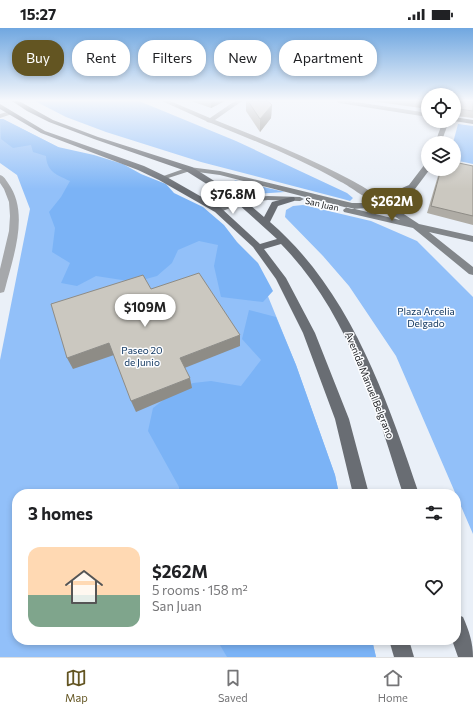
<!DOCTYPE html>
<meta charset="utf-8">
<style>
:root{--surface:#fff;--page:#f6f6f6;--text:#202124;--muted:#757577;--line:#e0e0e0;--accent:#635522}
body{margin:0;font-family:Commissioner,sans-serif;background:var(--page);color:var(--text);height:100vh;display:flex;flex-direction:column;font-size:15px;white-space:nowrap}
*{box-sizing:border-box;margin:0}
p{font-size:13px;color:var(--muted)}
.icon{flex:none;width:22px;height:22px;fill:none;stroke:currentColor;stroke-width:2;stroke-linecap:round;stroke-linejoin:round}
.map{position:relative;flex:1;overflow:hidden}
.side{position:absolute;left:12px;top:461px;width:449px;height:156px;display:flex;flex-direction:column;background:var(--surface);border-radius:16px;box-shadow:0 2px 6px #0003}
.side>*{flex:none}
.top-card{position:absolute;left:12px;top:12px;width:449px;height:36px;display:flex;gap:8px}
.fabs{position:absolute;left:421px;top:60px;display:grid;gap:8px}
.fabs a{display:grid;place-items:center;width:40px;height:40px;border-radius:50%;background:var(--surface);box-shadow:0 2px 6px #0003;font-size:20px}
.price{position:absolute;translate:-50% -34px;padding:0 9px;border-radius:14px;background:#fff;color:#222;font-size:13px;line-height:26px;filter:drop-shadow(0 1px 2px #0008)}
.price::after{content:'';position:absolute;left:50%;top:24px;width:12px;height:9px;margin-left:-6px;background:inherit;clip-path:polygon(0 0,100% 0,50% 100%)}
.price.on{background:var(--accent);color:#fff}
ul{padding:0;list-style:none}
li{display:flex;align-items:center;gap:12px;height:100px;padding:0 16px}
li+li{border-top:1px solid var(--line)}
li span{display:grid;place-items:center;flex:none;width:112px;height:80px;border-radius:12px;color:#555}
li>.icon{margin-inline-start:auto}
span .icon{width:48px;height:48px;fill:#fffc;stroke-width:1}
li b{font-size:17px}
h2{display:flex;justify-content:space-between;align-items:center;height:48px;padding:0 16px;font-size:17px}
.chip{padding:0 14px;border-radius:16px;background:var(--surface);box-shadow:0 2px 6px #0003;font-size:14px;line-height:36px}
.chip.on{background:var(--accent);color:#fff}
.status{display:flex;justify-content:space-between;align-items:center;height:28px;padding:0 20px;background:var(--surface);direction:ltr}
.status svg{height:11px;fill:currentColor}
.tab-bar{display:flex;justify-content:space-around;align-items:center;height:56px;border-top:1px solid var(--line);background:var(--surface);font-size:11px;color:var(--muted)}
.tab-bar a{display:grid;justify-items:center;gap:2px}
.tab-bar .on{color:var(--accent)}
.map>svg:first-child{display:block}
</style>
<div class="status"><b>15:27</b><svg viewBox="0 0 49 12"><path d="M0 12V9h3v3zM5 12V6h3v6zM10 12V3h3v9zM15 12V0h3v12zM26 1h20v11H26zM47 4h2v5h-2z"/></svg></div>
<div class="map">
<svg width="473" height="629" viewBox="0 0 473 629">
<rect width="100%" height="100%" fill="#eaf0f8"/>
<g fill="#92c0f9">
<path d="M35,73H139L236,113L347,165L353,170L350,173L343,171L201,134L106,104L66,89Z"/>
<path d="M0,91H3L58,119L254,234L296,337L335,447L339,466H17V612H372L376,629H0V332L30,181L17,147L0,135Z"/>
<path d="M458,96L473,98V136L454,132L453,115Z"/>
<path d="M234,152L285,164L255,166Z"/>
<path d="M303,177L371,193L417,213L473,269V506L396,328L349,258L323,228L285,189L286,182L293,178Z"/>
</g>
<g fill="#7bb3f6">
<path d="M0,91H3L58,119L94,127L123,136L141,146L166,156L174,165L203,179L224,197L237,214L258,235L273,263L263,274L221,269L214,238L218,217L199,213L178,222L172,235L157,248L135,254L96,248L77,258L61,255L70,235L52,224L55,200L49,184L61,169L70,153C57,147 47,144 46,128L33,124L31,117L13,120L1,111Z"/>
<path d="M249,282L276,289L296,337L335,447L339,466H179V459L148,403L153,380L175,363L193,355L211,353L241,358L261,332L242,311Z"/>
<path d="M217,612H372L376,629H227Z"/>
</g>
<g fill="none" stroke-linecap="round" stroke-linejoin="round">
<g fill="#a6a8ab" fill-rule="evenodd">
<path d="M162,73H170L210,90L235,73H242L215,92C260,110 306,128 349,151C360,157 374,164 382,173L381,175C373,177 350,158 341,154C299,130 255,113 211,95L207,94L206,93Z"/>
<path d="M336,73H350L428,85V89L339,75Z"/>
<path d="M10,83L12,84V86L0,90V86Z"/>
<path d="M0,147C4,148 6,152 8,155C30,185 13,229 5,261L4,264L0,265V241L9,203L10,188L9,174L4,161L0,155Z"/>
</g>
<g fill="#82868a" fill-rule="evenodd">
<path d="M454,89L473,92V96L454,93Z"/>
<path d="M443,93H449L441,115H435Z"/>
<path d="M425,136H428V141H430L415,161L384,173L419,196L473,208V214L429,204L473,239V247L469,246L413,200L344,184L343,182L347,179L400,192L377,176L368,180L352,181L220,147L190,143L162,152L158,150L189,139L220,143L352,175H367L409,157Z"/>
<path d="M268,168L300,169L304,171L300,173L268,172L242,175L218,185L214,182L237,171Z"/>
</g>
<g fill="#696d73" fill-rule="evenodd">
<path d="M12,73H19L53,92L98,109L192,139L243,171L264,189L272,174L291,169H294L295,171L294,173L278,178L270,194C350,263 386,368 419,466H403C376,379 347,283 281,216L264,221L286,250L315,305L349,391L369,466H353L335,391L303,305L276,251L253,219L215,184L159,152L138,142L41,105L0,81V76L45,103L144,138L165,148L221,180L260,216L277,211L237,175L186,143L94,111L49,94L27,83Z"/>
<path d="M456,586L463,589C469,603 473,614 473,629H458L452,612H456Z"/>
<path d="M389,612H409L414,629H394Z"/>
</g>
</g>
<g fill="#afaca5">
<path d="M191,73H225L211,80Z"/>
<path d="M246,73H268L272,77L271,90L260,104L246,83Z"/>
<path d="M371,73H428V81Z"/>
<path d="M454,73H473V90L456,88L457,85H454Z"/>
<path d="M473,138V197L427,185L440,141H454Z"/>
</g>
<g fill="#8e8c86">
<path d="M213,73H225L211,80V74Z"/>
<path d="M272,77L271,90L260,104V91Z"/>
<path d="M240,307V318L182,341L180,330Z"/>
<path d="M109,315L114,327L73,341L67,330Z"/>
<path d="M190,350L192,360L136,384L131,373Z"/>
</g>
<g fill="#cbc8c0" stroke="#8e8c86">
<path d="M248,73H268L272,77L260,91Z"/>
<path d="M454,73H473V83L459,81L460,79L454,78Z"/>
<path d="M454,134L473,138V188L431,178L441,141H454Z"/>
<path d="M199,245L240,307L180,330L190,350L131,373L109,315L67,330L51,276L143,247L151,261Z"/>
</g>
<linearGradient id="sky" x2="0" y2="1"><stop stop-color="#70a7e0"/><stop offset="0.45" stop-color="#f6f8fc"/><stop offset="1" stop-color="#f6f8fc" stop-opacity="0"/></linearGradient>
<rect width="473" height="161" fill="url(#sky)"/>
<g text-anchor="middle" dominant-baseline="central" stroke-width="3" stroke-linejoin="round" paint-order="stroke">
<g font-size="9" fill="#1c1e21" stroke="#fcfdff">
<text transform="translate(322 176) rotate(13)">San Juan</text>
</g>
<g font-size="10" fill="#0c335d" stroke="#fcfdff">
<text x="426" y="283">Plaza Arcelia<tspan x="426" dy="12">Delgado</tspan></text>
<text x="142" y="322">Paseo 20<tspan x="142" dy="12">de Junio</tspan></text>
</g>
<g font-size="10" fill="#1c1e21" stroke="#fcfdff">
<text transform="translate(370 357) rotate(68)">Avenida Manuel Belgrano</text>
</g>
</g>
</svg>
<div class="fabs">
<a><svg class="icon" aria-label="locate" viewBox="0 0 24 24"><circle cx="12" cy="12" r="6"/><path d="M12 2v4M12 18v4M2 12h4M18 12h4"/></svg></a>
<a><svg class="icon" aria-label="layers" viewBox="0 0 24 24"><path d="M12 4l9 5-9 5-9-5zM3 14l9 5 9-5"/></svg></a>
</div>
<b class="price" style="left:233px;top:187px">$76.8M</b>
<b class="price on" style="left:392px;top:194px">$262M</b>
<b class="price" style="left:145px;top:300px">$109M</b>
<div class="top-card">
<a class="chip on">Buy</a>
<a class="chip">Rent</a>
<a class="chip">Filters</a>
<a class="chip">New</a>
<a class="chip">Apartment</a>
</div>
<section class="side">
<h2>3 homes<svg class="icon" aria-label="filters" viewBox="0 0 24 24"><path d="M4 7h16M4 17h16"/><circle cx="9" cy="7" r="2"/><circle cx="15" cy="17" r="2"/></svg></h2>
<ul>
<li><span style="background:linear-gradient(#ffd9b3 60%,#7fa58c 0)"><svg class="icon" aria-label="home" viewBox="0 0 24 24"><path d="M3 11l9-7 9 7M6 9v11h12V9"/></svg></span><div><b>$262M</b><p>5 rooms · 158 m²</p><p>San Juan</p></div><svg class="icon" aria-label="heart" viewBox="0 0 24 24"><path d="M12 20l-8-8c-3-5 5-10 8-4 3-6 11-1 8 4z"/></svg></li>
</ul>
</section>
</div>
<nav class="tab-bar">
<a class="on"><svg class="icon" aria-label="map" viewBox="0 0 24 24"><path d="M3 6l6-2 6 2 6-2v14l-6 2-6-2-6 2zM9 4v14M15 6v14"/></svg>Map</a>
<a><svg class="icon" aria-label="saved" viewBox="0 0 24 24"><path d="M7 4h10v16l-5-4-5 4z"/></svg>Saved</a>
<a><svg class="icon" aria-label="home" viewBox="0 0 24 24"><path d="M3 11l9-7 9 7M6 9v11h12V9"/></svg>Home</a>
</nav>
